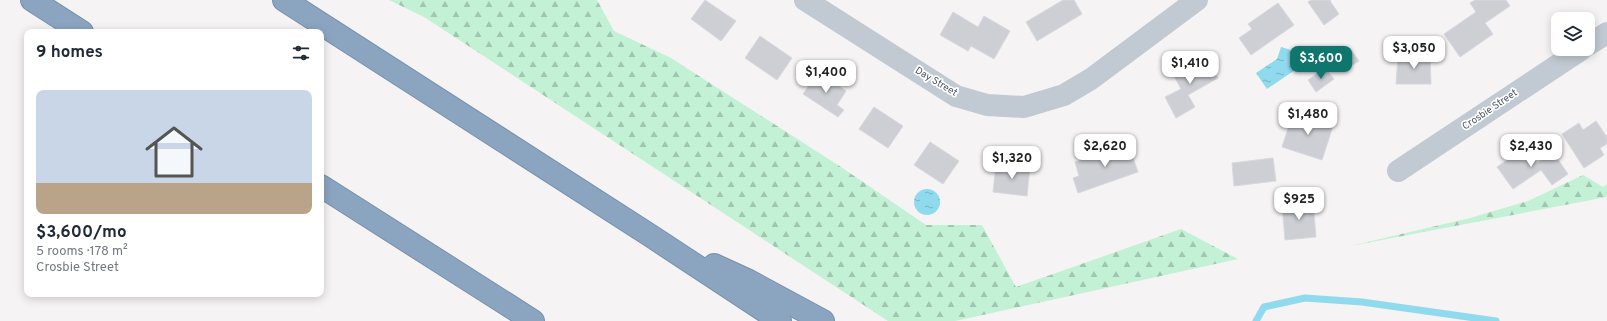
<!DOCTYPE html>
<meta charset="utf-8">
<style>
:root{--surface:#fff;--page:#f6f6f7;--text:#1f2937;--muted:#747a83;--line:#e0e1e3;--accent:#0f766e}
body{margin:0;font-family:Overpass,sans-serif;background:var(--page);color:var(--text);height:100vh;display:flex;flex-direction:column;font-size:15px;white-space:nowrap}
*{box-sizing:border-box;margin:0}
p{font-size:13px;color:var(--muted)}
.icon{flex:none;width:22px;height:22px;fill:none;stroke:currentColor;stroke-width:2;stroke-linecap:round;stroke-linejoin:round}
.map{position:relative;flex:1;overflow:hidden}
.side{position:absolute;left:24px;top:29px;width:300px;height:268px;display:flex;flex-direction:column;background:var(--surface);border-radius:8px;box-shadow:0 2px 10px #0003}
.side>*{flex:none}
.tools{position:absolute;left:1551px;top:12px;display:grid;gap:8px}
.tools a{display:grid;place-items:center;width:44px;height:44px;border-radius:8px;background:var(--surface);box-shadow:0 2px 10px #0003;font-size:20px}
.price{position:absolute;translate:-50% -34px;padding:0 9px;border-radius:8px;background:#fff;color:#222;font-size:13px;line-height:26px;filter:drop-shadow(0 1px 2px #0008)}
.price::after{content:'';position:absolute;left:50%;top:24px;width:12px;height:9px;margin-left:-6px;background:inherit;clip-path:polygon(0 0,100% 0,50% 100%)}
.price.current{background:var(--accent);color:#fff}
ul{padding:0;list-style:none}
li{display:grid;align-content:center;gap:8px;height:212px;padding:0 12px}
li+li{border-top:1px solid var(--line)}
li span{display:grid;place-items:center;height:124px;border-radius:8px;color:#555}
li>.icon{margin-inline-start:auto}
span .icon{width:72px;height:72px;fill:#fffc;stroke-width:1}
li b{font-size:17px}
h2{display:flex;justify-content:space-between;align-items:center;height:48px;padding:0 12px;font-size:17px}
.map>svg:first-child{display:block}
</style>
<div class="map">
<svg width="1607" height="321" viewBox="0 0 1607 321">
<defs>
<pattern id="forest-firs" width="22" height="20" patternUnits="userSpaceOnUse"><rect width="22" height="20" fill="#c3f1d5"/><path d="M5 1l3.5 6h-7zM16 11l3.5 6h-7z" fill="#a0c6b0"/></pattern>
<pattern id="water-ripples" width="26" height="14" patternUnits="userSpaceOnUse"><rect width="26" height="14" fill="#90daee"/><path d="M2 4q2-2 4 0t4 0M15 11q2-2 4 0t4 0" fill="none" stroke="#78b4c4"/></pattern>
</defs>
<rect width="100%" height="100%" fill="#f5f3f3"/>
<g fill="url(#forest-firs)">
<path d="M389,0H597L614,31L671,58L841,167L926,225H982L1016,287L1181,229L1238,259L955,321H888L424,17Z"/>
<path d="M1583,175L1603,187L1607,184V197L1350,246L1470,218L1528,201Z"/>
</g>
<g fill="url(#water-ripples)">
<path d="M1281,47L1301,53L1295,70L1267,89L1256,73L1277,59Z"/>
<circle cx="927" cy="202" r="13"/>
</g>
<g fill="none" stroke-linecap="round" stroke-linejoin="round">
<path stroke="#90daee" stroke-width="7" d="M1256,321L1264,307L1305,298L1362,302L1496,321"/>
</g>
<g fill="#cdcfd5" stroke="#d7d9de">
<path d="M705,0L736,21L721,41L691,19Z"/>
<path d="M1063,0H1074L1082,14L1037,41L1026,22Z"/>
<path d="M1311,0H1331L1330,1L1339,14L1324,25L1308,2Z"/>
<path d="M1475,0H1506L1510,6L1485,23L1493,34L1460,57L1444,34L1476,12L1470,3Z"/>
<path d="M1278,3L1294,25L1251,55L1239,38L1252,29L1248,24Z"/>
<path d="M953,12L978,27L984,16L1010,31L994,59L971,46L968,51L940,35Z"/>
<path d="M760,36L792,58L777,80L745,58Z"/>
<path d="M1351,50L1359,61L1349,67L1342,57Z"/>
<path d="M1206,55L1218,78L1188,95L1195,107L1176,118L1165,97L1181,89L1173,74Z"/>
<path d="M1398,55L1430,56L1431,84H1396Z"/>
<path d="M1325,68L1334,79L1316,92L1308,80Z"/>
<path d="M818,72L846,91L837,105L844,110L838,117L803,94Z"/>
<path d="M874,107L903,126L888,148L859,129Z"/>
<path d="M1293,113L1333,126L1322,160L1282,147Z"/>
<path d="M1596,121L1607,137V144L1600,148L1604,155L1584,168L1562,134L1579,123L1583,130Z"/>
<path d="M930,142L959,161L943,184L914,165Z"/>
<path d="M1128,144L1138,172L1078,193L1073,178L1079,176L1075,162Z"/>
<path d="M1526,147L1537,163L1553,152L1568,174L1552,185L1541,170L1513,189L1497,167Z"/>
<path d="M1273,158L1276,181L1234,186L1232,163Z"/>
<path d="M996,164L1030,167L1027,196L993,192Z"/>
<path d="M1313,202L1316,237L1285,240L1282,204Z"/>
</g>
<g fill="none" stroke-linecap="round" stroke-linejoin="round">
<defs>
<g id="motorway">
<path d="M32,0L82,32"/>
<path d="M284,0L651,236L780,321"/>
<path d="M321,186L533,321"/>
<path d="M714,265L749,281L823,321"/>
</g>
</defs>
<use href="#motorway" stroke="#7690ad" stroke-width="24"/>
<g stroke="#c1cad2" stroke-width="22">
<path d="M805,0L956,96L987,105L1024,107L1064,95L1091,79L1197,0"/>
<path d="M1588,45L1607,33"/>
<path d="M1398,171L1582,49"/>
</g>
<use href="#motorway" stroke="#8ba5c1" stroke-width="22"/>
</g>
<g text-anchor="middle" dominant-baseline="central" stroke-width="3.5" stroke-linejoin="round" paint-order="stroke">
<g font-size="10" fill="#4a5661" stroke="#fff">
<text transform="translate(936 82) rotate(31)">Day Street</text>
<text transform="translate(1490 110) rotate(-34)">Crosbie Street</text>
</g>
</g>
</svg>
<div class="tools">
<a><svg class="icon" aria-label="layers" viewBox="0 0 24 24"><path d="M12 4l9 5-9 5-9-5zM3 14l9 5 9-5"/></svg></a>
</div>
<b class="price" style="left:1414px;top:70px">$3,050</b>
<b class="price current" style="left:1321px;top:80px">$3,600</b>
<b class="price" style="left:1190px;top:85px">$1,410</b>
<b class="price" style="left:826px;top:94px">$1,400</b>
<b class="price" style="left:1308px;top:136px">$1,480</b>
<b class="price" style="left:1105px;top:168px">$2,620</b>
<b class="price" style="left:1531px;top:168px">$2,430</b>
<b class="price" style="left:1012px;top:180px">$1,320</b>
<b class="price" style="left:1299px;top:221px">$925</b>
<section class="side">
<h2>9 homes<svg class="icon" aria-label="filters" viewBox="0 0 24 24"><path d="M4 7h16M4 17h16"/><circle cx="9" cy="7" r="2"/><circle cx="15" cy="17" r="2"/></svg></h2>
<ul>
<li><span style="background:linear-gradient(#c9d6e8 75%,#b9a48a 0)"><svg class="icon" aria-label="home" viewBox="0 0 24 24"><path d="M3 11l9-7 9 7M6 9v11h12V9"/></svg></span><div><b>$3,600/mo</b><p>5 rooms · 178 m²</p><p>Crosbie Street</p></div></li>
</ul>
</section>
</div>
